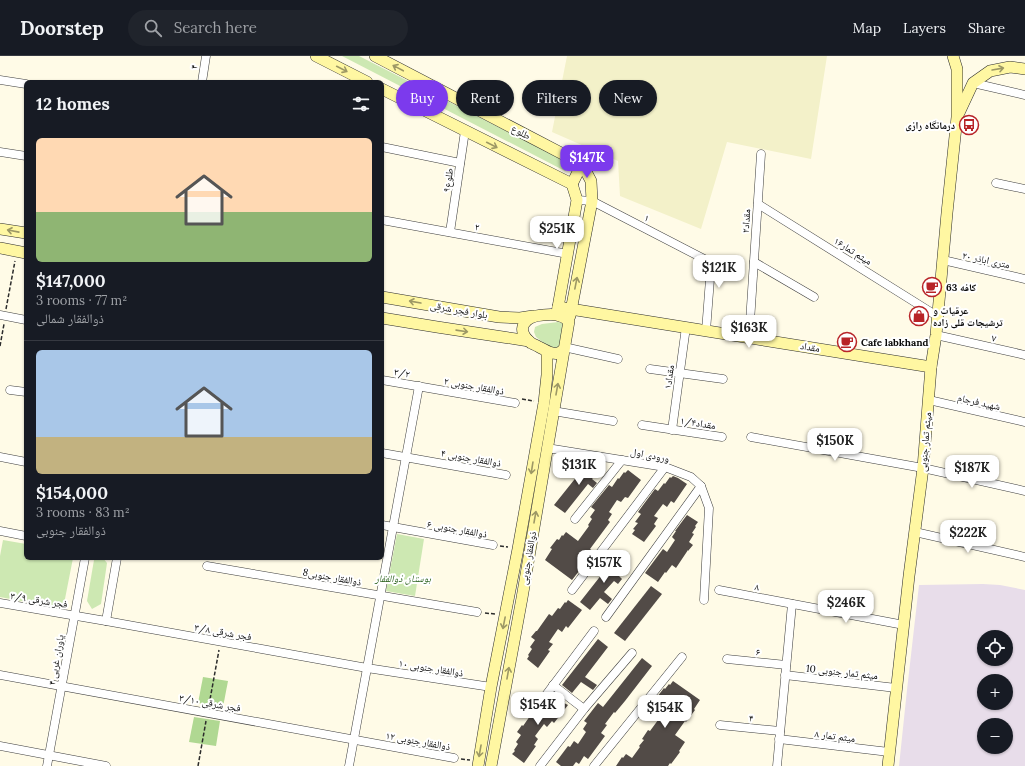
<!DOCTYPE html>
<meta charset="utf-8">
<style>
:root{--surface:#171b24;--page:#20242c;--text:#f1f3f6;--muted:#9ea1a6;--line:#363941;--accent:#7c3aed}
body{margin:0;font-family:Lora,"Noto Naskh Arabic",serif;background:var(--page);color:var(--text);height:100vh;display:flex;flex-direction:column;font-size:15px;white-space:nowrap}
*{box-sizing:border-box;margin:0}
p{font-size:13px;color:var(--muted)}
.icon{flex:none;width:22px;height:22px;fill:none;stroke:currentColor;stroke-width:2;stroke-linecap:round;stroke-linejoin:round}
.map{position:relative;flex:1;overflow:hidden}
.sheet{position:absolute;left:24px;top:24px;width:360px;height:480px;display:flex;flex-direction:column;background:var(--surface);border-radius:6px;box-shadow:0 1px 3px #0004}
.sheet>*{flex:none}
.guide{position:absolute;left:396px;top:24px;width:380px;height:36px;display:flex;gap:8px}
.controls{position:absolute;left:977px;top:574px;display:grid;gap:8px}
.controls a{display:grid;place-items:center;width:36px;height:36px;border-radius:50%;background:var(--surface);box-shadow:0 1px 3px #0004;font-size:20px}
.price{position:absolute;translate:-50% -34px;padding:0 9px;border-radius:8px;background:#fff;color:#222;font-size:13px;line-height:26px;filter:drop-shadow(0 1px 2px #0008)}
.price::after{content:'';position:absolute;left:50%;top:24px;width:12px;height:9px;margin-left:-6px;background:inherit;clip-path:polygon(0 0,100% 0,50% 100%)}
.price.current{background:var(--accent);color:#fff}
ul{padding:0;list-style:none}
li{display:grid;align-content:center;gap:8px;height:212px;padding:0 12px}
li+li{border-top:1px solid var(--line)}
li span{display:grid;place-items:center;height:124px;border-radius:6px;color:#555}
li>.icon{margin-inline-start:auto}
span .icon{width:72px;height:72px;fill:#fffc;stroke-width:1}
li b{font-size:17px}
h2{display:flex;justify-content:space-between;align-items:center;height:48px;padding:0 12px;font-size:17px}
.chip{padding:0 14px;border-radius:18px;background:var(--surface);box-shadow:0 1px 3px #0004;font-size:14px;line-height:36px}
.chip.current{background:var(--accent);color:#fff}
header{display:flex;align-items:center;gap:24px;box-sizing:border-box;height:56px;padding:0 20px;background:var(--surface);border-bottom:1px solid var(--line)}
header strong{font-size:19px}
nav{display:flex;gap:22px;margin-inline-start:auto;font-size:14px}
.search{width:280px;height:36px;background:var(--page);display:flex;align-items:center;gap:10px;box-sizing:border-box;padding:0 14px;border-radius:22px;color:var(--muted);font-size:15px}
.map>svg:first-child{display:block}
</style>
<header>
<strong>Doorstep</strong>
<div class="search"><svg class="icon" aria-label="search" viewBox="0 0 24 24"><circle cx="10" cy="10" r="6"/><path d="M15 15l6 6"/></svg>Search here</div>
<nav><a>Map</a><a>Layers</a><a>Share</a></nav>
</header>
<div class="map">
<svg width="1025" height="710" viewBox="0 0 1025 710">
<rect width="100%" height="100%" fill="#fffbe7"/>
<path fill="#e8ddea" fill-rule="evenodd" d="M983,528L1000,529L1025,534V710H899L907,634L919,529ZM984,581H1006V603H984ZM984,625H1006V647H984ZM984,669H1006V691H984Z"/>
<path fill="#f3f1c9" d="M567,0H827L811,103L727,86L701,173L620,140L618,105L552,76Z"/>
<g fill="#cde8b2">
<path d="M342,0H359L569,107L570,110L565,115Z"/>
<path d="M558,266L565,268L563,291L556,292H550L536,281L534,276L535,271L542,268Z"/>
<path d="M397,478L424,483L415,540L386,535Z"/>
<path d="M3,484L26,488V502H73L63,553L0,541V500Z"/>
<path d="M97,502H103L107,507L101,548L92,553L87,545L94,504Z"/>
</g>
<g fill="#b0d892">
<path d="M203,621L228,625L223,651L198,647Z"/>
<path d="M194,661L220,665L216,690L189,686Z"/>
</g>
<g fill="#524b47">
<path d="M590,404L595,405L602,411L592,423L597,427L593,432L588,428L565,457L554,449Z"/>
<path d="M628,414L641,424L628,442L625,441L621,446L617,444L609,456L612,458L608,464L610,466L590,493L594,496L572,524L545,504L552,493L550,492L557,483L559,484L562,479L563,480L566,476L578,485L589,470L588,469L592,463L590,461L595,454L591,451L609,429L612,431L618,422L619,423L624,416L625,417Z"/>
<path d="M673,420L678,422L687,428L674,447L671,445L667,451L663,448L654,460L658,462L654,468L656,470L644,486L632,478L635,474L633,473L638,467L635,466L641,458L638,456L655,433L658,435L664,427L665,428L670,421L671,422Z"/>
<path d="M687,459L698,466L695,470L696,471L692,477L694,478L689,486L693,489L688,495V494L676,512L672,509L666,517L665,516L658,526L645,517L663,493L667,496L675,484L672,481L676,475H675Z"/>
<path d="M617,499L627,507L618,519L622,523L618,528L614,525L604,536L612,543L608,548L600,542L590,554L580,546Z"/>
<path d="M651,530L662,538L625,585L614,577Z"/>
<path d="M568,544L582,554L568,572L566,570L562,576L558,573L549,586L553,588L548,594L550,595L538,612L527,603L529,600L528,599L532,593L530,591L535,584L531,581L536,575H537L549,558L552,560L558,552L560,553L565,546L566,547Z"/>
<path d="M598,583L608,591L585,621L597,629L593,634L581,626L572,637L562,629Z"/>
<path d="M642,602L652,610L625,645L615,657L614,656L605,668L607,669L601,677L605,680L588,703L584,700L579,708L576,706L573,710H561L556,706L568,690L570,691L574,685L578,688L586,676L583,673L587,667L584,665L598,647L603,651Z"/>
<path d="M673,625L700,644L694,653L695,654L686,666L685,665L675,679L685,686L679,695L680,696L671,708L670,707L668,710H616L622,701L623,702L626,698L632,702L640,691L639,690L644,684L642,683L648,674L650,675L661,660L652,653L658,642L657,641L664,632L665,633L669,628L670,629Z"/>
<path d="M555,638L565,645L564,647L568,649L554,667L552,665L547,671L544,668L535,680L538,683L534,689L536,690L524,707L512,698L515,695L514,694L518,688L516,686L521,679L517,676L522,669L523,670L535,653L538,655L544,647L546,648Z"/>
</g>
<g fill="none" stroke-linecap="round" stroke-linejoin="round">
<defs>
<g id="street">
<path d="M0,24L26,28"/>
<path d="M202,26L206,0"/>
<path d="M973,27L1025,39"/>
<path d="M382,91L460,107"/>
<path d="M0,96L26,100"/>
<path d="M996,127L1025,133"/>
<path d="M577,144L592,145L710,206L711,210L706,275"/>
<path d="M758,148L937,260"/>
<path d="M382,164L568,198"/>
<path d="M450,176L465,75"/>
<path d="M943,204L1025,223"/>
<path d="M754,206L814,241"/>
<path d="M0,259L26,264"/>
<path d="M936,279L1025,299"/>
<path d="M749,281L761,98"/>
<path d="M564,291L618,303"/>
<path d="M650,313L723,323"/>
<path d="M382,324L515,347"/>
<path d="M10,334L26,336"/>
<path d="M929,344L1025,366"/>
<path d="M553,355L613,365"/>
<path d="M642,369L722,381"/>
<path d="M672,374L686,271"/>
<path d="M751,381L923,412L1025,435"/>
<path d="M547,392L665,411L691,421L701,430L709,452L704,544"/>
<path d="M382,397L506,419"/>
<path d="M0,401L26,406"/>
<path d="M575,463L622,404"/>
<path d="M382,469L493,489"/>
<path d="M0,475L26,480"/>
<path d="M915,476L1025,501"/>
<path d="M207,510L477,556"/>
<path d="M572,534L665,411"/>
<path d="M719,534L904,569"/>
<path d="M0,547L106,565L367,612L491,631"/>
<path d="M606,561L701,430"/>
<path d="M106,565L117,502"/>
<path d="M727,603L786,609"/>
<path d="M0,619L454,702"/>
<path d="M785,619L896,632"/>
<path d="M553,629L584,653"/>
<path d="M546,639L594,575"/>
<path d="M720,669L780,675"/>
<path d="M779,683L889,696"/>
<path d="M0,690L106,710"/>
<path d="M47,710L85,502"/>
<path d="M349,710L419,330"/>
<path d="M540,710L584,653L632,597"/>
<path d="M594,710L682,601"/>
<path d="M777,710L792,548"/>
</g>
<g id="secondary">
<path d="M316,0L367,26"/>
<path d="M375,0L582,108"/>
<path d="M382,33L572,128"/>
<path d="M959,57L973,27L990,15L1010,11L1025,13"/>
<path d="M572,128L582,108"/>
<path d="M0,173L26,177"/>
<path d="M0,192L26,197"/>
<path d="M382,241L499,261L520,262L533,260"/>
<path d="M558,251L931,311"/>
<path d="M557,257L577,144L572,128"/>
<path d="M570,260L592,145L591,125L582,108"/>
<path d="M382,262L437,271L529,285"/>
<path d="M478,710L491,631L518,493L544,347L547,319V296"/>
<path d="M491,710L522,542L569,265C561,258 553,258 543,259C525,260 514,273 531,287C533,288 536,289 539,291C548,295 556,302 564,293"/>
<path d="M888,710L909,520L923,412L931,311L936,279L947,157L957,61V13L953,0"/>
</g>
</defs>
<use href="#street" stroke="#3d3d3d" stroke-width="9"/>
<use href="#secondary" stroke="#2c2c2c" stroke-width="12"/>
<g stroke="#2c2c2c" stroke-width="1.5" stroke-dasharray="4 2" stroke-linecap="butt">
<path d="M6,253L15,205"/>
<path d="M0,290L4,268"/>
<path d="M522,343L534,345"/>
<path d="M500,490L508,491"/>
<path d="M485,557L495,558"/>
<path d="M209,649L219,594"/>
<path d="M461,703L470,704"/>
<path d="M198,710L206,665"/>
</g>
<use href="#street" stroke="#fff" stroke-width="8"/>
<use href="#secondary" stroke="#fff7a2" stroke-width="11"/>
</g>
<defs><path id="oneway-shaft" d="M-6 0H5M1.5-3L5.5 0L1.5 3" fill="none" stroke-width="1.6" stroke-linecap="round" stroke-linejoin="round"/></defs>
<g stroke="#9d9865">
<use href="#oneway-shaft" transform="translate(398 12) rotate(-152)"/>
<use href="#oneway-shaft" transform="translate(342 13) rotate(27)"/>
<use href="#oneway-shaft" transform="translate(998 13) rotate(-10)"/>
<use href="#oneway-shaft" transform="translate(492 89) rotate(27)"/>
<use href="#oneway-shaft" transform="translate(13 175) rotate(-169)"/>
<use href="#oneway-shaft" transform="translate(576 227) rotate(-79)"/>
<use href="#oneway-shaft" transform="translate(415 246) rotate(-170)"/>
<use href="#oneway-shaft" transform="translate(462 275) rotate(8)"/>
<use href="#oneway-shaft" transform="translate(557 333) rotate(-80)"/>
<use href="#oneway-shaft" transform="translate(532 412) rotate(99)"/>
<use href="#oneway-shaft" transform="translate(535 461) rotate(-80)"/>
<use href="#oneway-shaft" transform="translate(504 567) rotate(101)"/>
<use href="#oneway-shaft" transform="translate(508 617) rotate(-80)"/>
<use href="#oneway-shaft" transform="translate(480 695) rotate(100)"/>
</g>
<defs>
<symbol id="bus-ring" viewBox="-11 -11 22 22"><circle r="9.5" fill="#fff" stroke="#b82428" stroke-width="1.5"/><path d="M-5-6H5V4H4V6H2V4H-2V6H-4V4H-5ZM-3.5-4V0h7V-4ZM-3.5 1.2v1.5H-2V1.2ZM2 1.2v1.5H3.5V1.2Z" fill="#b82428"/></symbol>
<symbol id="cafe-ring" viewBox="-11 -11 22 22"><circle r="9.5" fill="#fff" stroke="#b82428" stroke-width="1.5"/><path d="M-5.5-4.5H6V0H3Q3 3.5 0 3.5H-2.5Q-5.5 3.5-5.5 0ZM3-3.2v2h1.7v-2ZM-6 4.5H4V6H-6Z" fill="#b82428"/></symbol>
<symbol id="shop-ring" viewBox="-11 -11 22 22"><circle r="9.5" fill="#fff" stroke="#b82428" stroke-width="1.5"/><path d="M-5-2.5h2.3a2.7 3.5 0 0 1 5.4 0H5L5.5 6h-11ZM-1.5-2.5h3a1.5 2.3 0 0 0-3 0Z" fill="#b82428"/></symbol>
</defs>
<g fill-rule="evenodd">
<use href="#bus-ring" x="958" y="58" width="22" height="22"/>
<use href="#cafe-ring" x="921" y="220" width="22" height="22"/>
<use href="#shop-ring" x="908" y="249" width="22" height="22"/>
<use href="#cafe-ring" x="836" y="275" width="22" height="22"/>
</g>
<g text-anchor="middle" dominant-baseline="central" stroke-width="4" stroke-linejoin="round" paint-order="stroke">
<g font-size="10" fill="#0a0a0a" stroke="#fff">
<text transform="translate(194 11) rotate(-80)">۴</text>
<text transform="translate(521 76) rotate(28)">طلوع</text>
<text transform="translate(448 124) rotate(-82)">طلوع۹</text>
<text transform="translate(647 162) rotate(28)">۱</text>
<text transform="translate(746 165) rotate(-86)">مقداد۲</text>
<text transform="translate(477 171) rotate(10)">۲</text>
<text transform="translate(853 195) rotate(32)">میثم تمار۱۶</text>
<text transform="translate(986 204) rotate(12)">۲۰ متری اباذر</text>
<text transform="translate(459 254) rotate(10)">بلوار فجر شرقی</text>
<text transform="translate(994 282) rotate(13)">۷</text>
<text transform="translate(810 291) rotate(9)">مقداد</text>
<text transform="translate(402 317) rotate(10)">۳/۲</text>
<text transform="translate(669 321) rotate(-82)">مقداد۱</text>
<text transform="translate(474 330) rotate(10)">۲ ذوالفقار جنوبی</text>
<text transform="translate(979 346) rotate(13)">شهید فرجام</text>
<text transform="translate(698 367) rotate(9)">مقداد۱/۴</text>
<text transform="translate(925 386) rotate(-85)">میثم تمار جنوبی</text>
<text transform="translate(650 399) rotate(11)">ورودی اول</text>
<text transform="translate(471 402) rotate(10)">۴ ذوالفقار جنوبی</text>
<text transform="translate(457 473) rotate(10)">۶ ذوالفقار جنوبی</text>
<text transform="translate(528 502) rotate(-80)">ذوالفقار جنوبی</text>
<text transform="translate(332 521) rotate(10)">8ذوالفقار جنوبی</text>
<text transform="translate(757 531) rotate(10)">۸</text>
<text transform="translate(39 544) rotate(9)">۳/۹ فجر شرقی</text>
<text transform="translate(223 576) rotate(10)">۳/۸ فجر شرقی</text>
<text transform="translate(758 596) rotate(6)">۶</text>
<text transform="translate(56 604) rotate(-80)">۴ یاوران غربی</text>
<text transform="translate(431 612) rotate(9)">۱۰ ذوالفقار جنوبی</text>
<text transform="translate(842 616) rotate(6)">میثم تمار جنوبی 10</text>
<text transform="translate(210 647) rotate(10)">۳/۱۰ فجر شرقی</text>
<text transform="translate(751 662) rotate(6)">۴</text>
<text transform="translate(835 680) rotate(7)">میثم تمار ۸</text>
<text transform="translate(418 685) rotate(10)">۱۲ ذوالفقار جنوبی</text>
</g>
<g font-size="10" font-weight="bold" fill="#0a0a0a" stroke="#fff" text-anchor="start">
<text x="955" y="69" text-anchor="end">درمانگاه رازی</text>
<text x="946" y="231">کافه 63</text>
<text x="933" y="254">عرقیات و<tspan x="933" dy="12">ترشیجات قلی زاده</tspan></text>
<text x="861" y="286">Cafe labkhand</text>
</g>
<g font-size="10" font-style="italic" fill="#29601c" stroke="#fff">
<text x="403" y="522">بوستان ذوالفقار</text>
</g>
</g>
</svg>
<div class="controls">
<a><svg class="icon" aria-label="locate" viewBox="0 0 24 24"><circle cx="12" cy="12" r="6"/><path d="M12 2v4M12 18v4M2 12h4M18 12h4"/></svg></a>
<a>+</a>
<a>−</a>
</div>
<b class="price current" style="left:587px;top:123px">$147K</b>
<b class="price" style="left:557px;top:194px">$251K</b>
<b class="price" style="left:719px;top:233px">$121K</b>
<b class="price" style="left:749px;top:293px">$163K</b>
<b class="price" style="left:835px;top:406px">$150K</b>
<b class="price" style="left:579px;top:430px">$131K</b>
<b class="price" style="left:972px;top:433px">$187K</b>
<b class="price" style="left:968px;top:498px">$222K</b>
<b class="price" style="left:604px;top:528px">$157K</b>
<b class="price" style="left:846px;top:568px">$246K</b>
<b class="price" style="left:538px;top:670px">$154K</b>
<b class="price" style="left:665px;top:673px">$154K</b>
<div class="guide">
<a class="chip current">Buy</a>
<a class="chip">Rent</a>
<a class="chip">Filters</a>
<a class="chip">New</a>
</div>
<section class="sheet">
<h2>12 homes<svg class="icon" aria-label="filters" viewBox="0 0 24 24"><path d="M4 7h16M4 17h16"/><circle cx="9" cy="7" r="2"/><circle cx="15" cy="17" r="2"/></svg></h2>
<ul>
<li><span style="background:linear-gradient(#ffd9b3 60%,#8fb573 0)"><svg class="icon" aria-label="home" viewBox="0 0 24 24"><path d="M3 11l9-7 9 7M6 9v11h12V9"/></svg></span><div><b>$147,000</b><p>3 rooms · 77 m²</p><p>ذوالفقار شمالی</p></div></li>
<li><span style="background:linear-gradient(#a9c7e8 70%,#c2b280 0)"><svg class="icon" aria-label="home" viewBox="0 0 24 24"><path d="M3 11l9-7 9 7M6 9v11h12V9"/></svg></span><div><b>$154,000</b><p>3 rooms · 83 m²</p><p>ذوالفقار جنوبی</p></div></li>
</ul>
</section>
</div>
